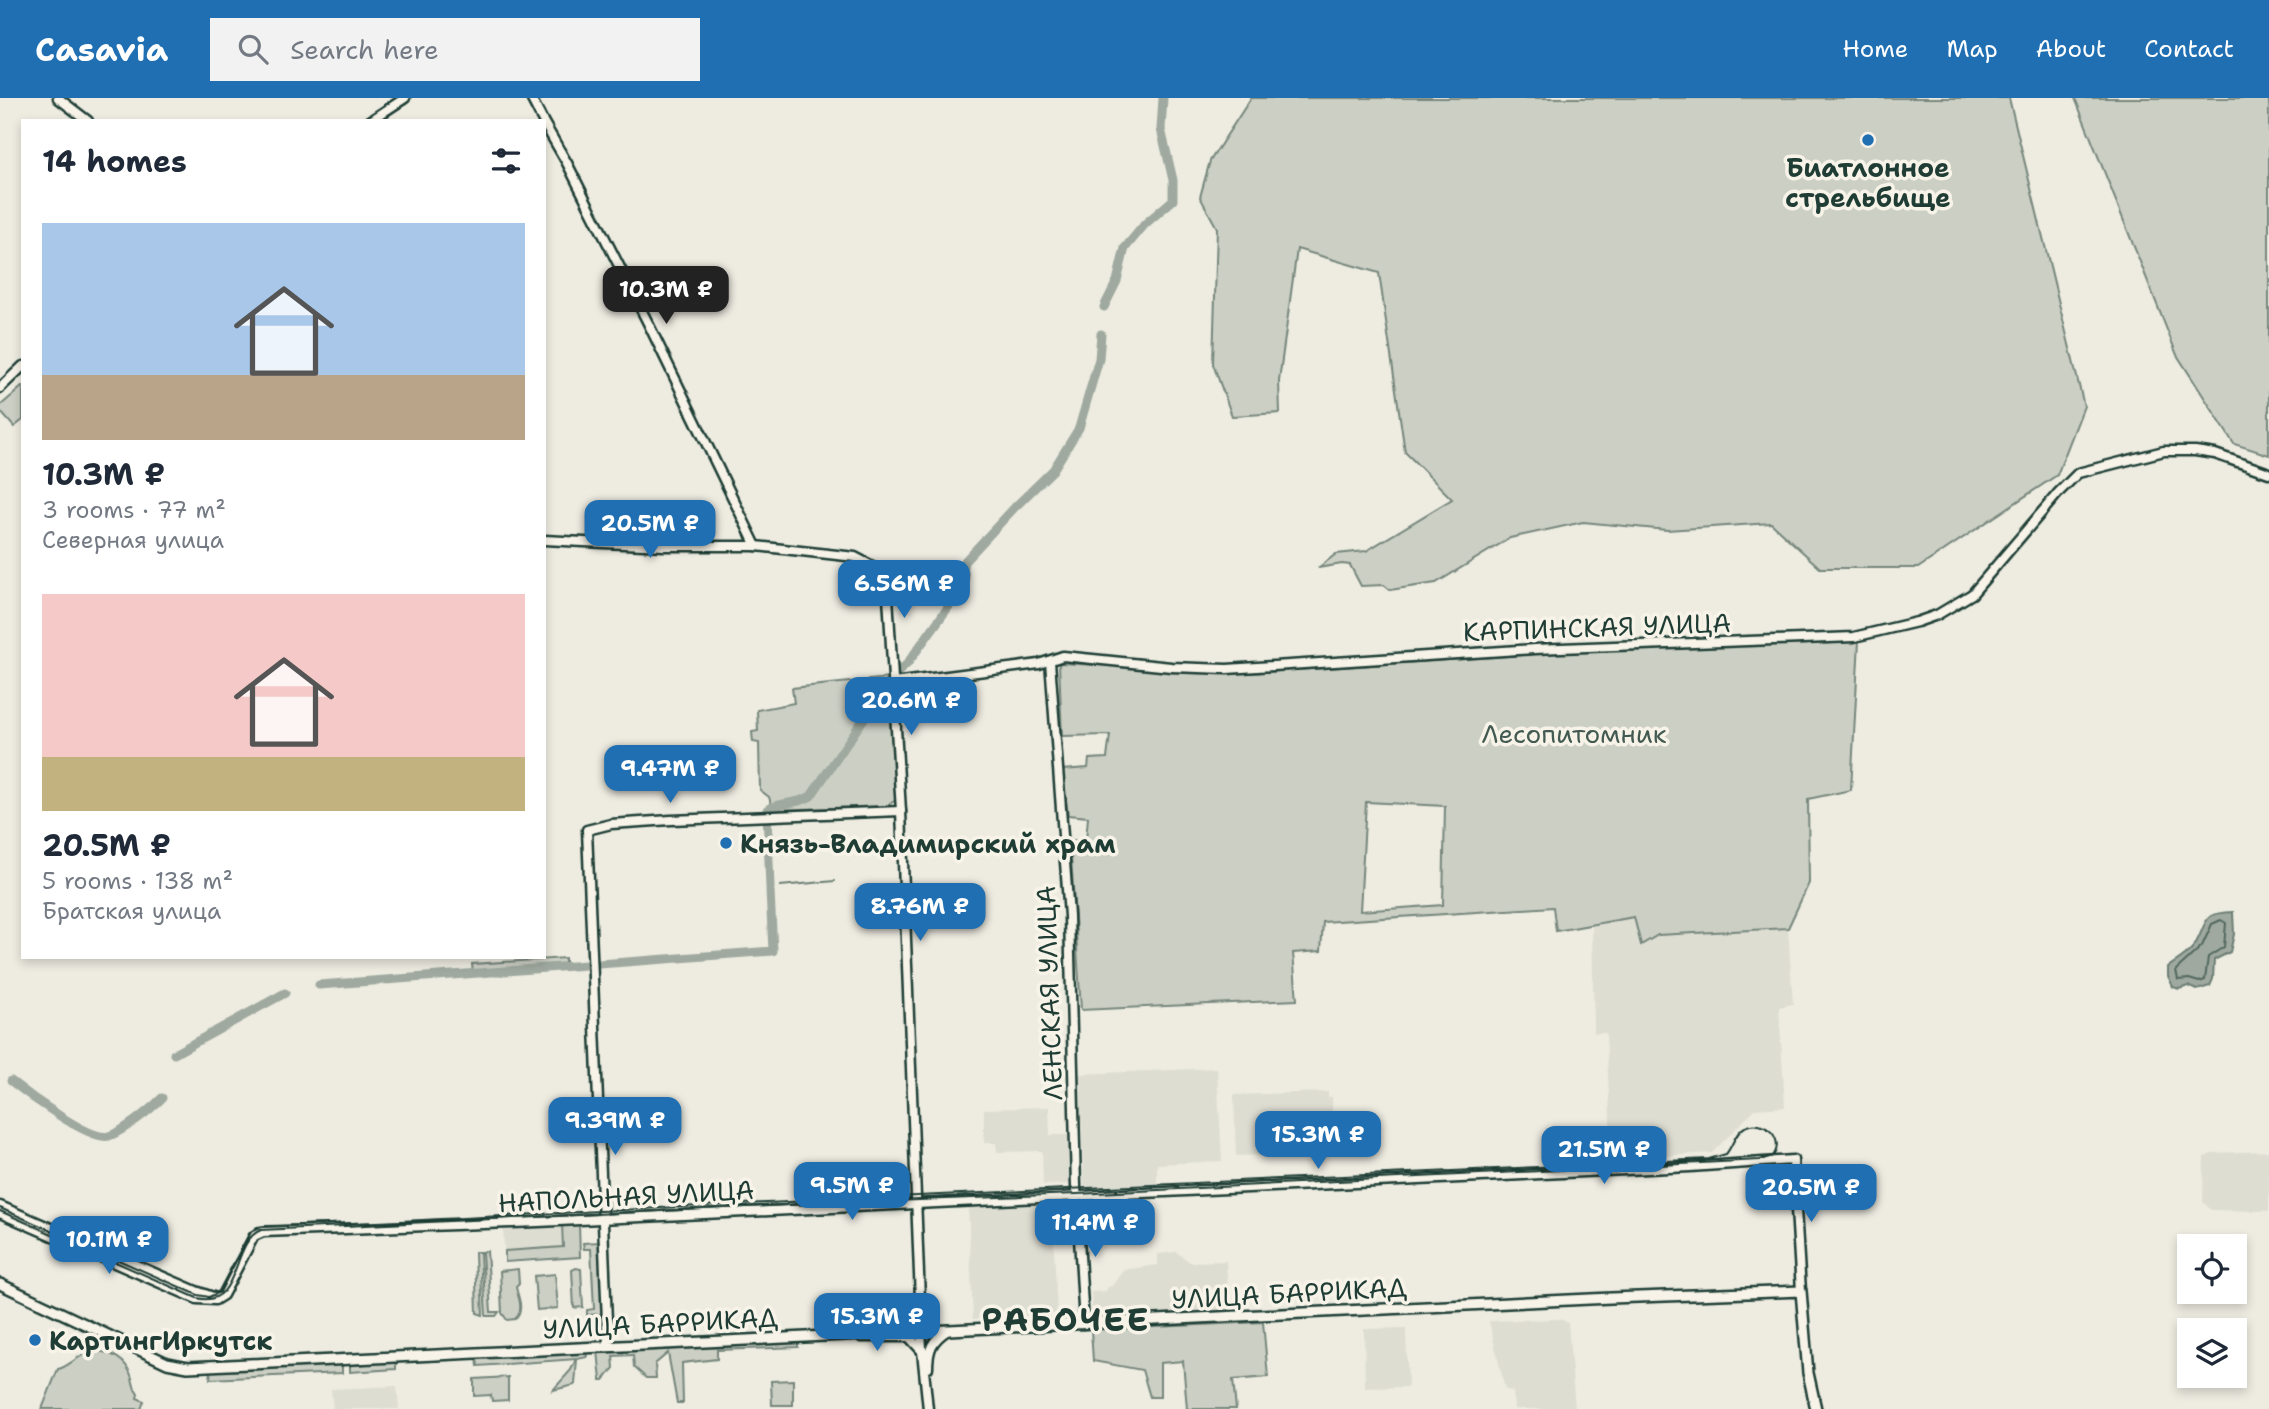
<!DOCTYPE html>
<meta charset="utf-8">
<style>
:root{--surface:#fff;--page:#f2f2f3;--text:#1f2937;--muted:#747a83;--accent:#1f6fb2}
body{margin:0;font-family:"Shantell Sans",sans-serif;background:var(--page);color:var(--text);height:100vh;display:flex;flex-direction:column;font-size:26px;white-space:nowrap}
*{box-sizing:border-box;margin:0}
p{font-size:23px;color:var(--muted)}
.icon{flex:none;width:38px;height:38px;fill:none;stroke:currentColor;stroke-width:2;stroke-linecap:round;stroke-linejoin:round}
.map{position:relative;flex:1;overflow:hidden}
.sheet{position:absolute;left:21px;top:21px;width:525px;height:840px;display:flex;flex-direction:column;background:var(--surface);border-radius:0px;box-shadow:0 4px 10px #0003}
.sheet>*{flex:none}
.controls{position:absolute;left:2177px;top:1136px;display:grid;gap:14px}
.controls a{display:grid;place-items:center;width:70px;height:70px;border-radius:0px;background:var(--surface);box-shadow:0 4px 10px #0003;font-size:35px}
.price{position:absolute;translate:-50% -60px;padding:0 16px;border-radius:14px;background:var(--accent);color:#fff;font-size:23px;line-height:46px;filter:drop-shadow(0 2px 4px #0008)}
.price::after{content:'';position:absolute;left:50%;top:42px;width:21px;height:16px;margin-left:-10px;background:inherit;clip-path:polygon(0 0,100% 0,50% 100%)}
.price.current{background:#222;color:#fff}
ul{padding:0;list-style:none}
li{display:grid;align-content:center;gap:14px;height:371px;padding:0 21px}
li span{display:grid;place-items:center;height:217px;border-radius:0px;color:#555}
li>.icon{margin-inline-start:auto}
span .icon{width:126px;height:126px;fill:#fffc;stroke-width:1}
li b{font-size:30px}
h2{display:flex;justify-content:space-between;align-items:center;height:84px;padding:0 21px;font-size:30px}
header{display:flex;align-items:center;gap:42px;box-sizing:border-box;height:98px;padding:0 35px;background:var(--accent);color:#fff}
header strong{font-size:33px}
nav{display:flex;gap:38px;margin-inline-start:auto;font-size:24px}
.search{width:490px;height:63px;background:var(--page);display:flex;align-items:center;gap:18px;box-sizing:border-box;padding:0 24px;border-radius:0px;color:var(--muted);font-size:26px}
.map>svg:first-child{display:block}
</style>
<header>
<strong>Casavia</strong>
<div class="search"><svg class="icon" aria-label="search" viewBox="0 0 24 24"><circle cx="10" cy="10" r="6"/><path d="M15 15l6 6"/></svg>Search here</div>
<nav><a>Home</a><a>Map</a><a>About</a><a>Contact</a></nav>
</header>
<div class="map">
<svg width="2269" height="1311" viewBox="0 0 2269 1311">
<rect width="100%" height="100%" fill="#eeece1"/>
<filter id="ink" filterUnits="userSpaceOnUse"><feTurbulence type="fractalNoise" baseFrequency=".0143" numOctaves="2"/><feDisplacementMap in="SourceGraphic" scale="14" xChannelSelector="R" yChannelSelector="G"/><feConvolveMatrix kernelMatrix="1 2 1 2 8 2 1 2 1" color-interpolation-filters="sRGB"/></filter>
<g filter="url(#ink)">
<g fill="#ddddd2">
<path d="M1635,819L1641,847L1658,837L1788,830L1793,906L1779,909L1785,1009L1755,1011L1712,1055L1612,1061L1606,935H1594L1592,826Z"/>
<path d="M1217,970L1222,1063L1157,1066V1086L1084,1090L1079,976Z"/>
<path d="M1328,994V999H1332V1014L1354,1013L1355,1054L1236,1058L1234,997Z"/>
<path d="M1049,1009L1050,1037H1071L1072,1086L1043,1087L1042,1053L997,1054L996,1045H984V1011Z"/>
<path d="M2269,1053V1113L2211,1112L2203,1104L2204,1059L2214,1055Z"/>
<path d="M1052,1105L1057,1216L973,1221L968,1109Z"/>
<path d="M579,1125L580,1159L505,1164L503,1130Z"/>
<path d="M1176,1154L1190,1164L1226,1163L1229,1213L1093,1219L1091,1194L1106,1193L1108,1189L1112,1188L1123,1172L1158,1167V1156Z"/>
<path d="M1560,1221L1568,1225L1575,1311H1514L1513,1294L1505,1291L1489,1223Z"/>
<path d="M1406,1230L1408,1289L1365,1290L1364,1231Z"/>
<path d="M397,1288L399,1311H333L331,1291Z"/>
</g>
<g fill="#cccfc4" stroke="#76867c" stroke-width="2" fill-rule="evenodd">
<path d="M1251,0H2009L2084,308L2057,377L1918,470H1820L1771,425L1667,432L1583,424L1510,440L1436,485L1390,492L1384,487L1361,488L1350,467L1342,466L1318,470L1336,456L1366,453L1452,401L1405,354L1379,175L1297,151L1279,283L1280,315L1232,318L1213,266L1217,130L1200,99L1210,63Z"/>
<path d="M2075,0H2269V357L2234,346L2177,257Z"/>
<path d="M23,288V322L14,329L0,313V308Z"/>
<path d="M1859,543L1851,692L1808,701L1809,785L1788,830L1658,837L1641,847L1634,819L1556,833L1553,809L1323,824L1321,853L1293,855L1297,902L1081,912L1070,743L1086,741L1088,719L1068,717L1062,672L1088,670L1089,661L1107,660L1110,637L1062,638L1059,565L1251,575L1614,551L1805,546ZM1366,704L1445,708L1443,807L1360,813Z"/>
<path d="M888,580L897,701L887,708L773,712L769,699L760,692L759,645L753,644L752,634L758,633L757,612L794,605L792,590Z"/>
<path d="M565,860V867L473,875L472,866Z"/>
<path d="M579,1125L580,1159L505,1164V1153L563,1149L562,1126Z"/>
<path d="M600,1144L602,1216L587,1217V1212L594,1211L591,1151H584L583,1145Z"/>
<path d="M487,1153L491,1214H499L496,1218H486L482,1154Z"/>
<path d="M475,1154H480L483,1217L477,1215Z"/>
<path d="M576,1170L581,1171L583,1209L574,1210L572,1172Z"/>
<path d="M518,1171L519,1186L516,1189C518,1200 525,1211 515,1221L507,1222L502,1215L500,1173Z"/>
<path d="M555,1176L558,1210L537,1212L534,1178Z"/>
<path d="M1263,1224L1268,1279L1233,1282L1236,1311H1187L1183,1263L1160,1265V1299H1150L1142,1272L1093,1263L1091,1232Z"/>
<path d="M798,1243V1249L717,1252V1261L682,1265L683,1305H677L668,1255L655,1266L656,1280H646L634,1269L633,1257L613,1258L614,1270L604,1282H601L598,1253Z"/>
<path d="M92,1253C110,1253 127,1261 132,1280C134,1287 133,1290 138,1296L137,1300L144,1303L141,1311H42L58,1271C67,1270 78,1257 92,1253Z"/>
<path d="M586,1254L587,1259L577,1261L575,1287L553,1292L571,1272L576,1261L478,1268L477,1260Z"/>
<path d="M396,1264V1271L350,1274V1267Z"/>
<path d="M342,1266V1275L210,1281L211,1273Z"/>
<path d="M508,1279V1302L492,1303L491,1297L474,1298V1281Z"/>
<path d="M793,1282V1307H772L771,1283Z"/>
</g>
<path fill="#9fa99f" stroke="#6c7e74" stroke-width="2" d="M2233,814L2234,836L2230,854L2214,862L2213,881L2210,888L2197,892L2189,888L2179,891L2173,889L2168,878V869C2178,862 2192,854 2197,843C2208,821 2203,815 2233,814Z"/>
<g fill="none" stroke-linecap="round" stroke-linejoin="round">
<path stroke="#52685f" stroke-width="2" d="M2221,822L2226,825L2224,849L2208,859L2205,882L2199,884L2189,881L2178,882L2176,872L2202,848L2212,826Z"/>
<path stroke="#6c7e74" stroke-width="2" d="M780,788L835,783"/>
<g stroke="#9fa99f" stroke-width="9">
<path d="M1104,209L1117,183L1125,150L1145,126L1173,102V82L1161,31L1163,0"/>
<path d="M897,575L907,566L957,497L965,480L963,465L1015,409L1053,372L1079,330L1099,261L1101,236"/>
<path d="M770,790L767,712C780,703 798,707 811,698L891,581"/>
<path d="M319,887L773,853L770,793"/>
<path d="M174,956L285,895"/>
<path d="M11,983C26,995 91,1044 109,1038C124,1033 151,1011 162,1000"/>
</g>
<defs>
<g id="secondary">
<path d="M58,0L88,23"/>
<path d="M531,0L543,23"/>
<path d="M370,23L405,0"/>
<path d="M544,25L567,65L649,227L756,448"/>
<path d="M0,290L23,268"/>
<path d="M544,442L664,448H756L855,459L878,471L885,481L888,498L901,713L922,1253L928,1311"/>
<path d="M1050,563L1069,818L1076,1088L1084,1226"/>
<path d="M893,585L1039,566L1063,558L1171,569L1227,571L1534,551L1854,539L1917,524L1937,517L1972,496L2059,394L2078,375L2164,353H2195L2215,356L2269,375"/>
<path d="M0,1108L196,1193L216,1200"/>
<path d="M0,1115L197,1201L215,1202L223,1197L254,1138L263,1134L538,1124L1690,1069L1793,1062L1801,1193"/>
<path d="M861,1239H909L922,1253"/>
<path d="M608,1248L587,732L611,726L671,722L901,713"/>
<path d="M928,1270C928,1251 932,1242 948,1232"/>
</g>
<path id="primary" d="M0,1186L167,1265L188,1269L1611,1200L1801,1193L1808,1275L1816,1311"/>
</defs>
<use href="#secondary" stroke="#1f3d34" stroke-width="13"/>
<use href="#primary" stroke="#1f3d34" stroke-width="14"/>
<use href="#secondary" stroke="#f7f3e8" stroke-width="8"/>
<use href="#primary" stroke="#f7f3e8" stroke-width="9"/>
<path stroke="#1f3d34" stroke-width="2" d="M0,1110L198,1197L209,1199L220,1194L251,1134L257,1129L265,1128C439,1123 613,1111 788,1104C1095,1091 1402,1077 1709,1061L1726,1056C1733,1048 1735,1034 1745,1029C1763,1019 1786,1041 1773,1058L1760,1062L1077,1096L786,1107L261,1132C231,1143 241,1211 197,1200L0,1113"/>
</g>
</g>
<g fill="#1f6fb2" stroke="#f7f3e8" stroke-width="2.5">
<circle cx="1868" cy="42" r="7"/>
<circle cx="726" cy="745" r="7"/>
<circle cx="35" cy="1242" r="7"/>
</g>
<g text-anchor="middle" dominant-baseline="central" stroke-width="7" stroke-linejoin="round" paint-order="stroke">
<g font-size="26" font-weight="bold" fill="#1f3d34" stroke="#f7f3e8" text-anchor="start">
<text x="1868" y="69" text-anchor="middle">Биатлонное<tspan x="1868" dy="30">стрельбище</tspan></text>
<text x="740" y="745">Князь-Владимирский храм</text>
<text x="49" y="1242">КартингИркутск</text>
</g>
<g font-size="26" fill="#1f3d34" stroke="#f7f3e8">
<text transform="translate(1597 529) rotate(-2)">КАРПИНСКАЯ УЛИЦА</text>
<text transform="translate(1049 895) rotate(-92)">ЛЕНСКАЯ УЛИЦА</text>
<text transform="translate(626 1098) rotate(-3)">НАПОЛЬНАЯ УЛИЦА</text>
<text transform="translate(1289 1195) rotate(-3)">УЛИЦА БАРРИКАД</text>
<text transform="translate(660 1225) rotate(-3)">УЛИЦА БАРРИКАД</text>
</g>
<g font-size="26" fill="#425a51" stroke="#f7f3e8">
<text x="1574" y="635">Лесопитомник</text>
</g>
<g font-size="33" font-weight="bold" letter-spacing="2" fill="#1f3d34" stroke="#f7f3e8">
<text x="1066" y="1221">РАБОЧЕЕ</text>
</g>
</g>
</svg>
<div class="controls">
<a><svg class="icon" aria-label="locate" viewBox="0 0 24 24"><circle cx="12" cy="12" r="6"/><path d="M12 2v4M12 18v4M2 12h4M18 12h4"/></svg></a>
<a><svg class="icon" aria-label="layers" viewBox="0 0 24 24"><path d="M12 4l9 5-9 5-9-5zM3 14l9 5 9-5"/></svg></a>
</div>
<b class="price current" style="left:666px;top:228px">10.3M ₽</b>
<b class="price" style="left:650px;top:462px">20.5M ₽</b>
<b class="price" style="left:904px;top:522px">6.56M ₽</b>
<b class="price" style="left:911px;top:639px">20.6M ₽</b>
<b class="price" style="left:670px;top:707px">9.47M ₽</b>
<b class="price" style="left:920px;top:845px">8.76M ₽</b>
<b class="price" style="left:615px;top:1059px">9.39M ₽</b>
<b class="price" style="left:1318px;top:1073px">15.3M ₽</b>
<b class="price" style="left:1604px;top:1088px">21.5M ₽</b>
<b class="price" style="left:852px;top:1124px">9.5M ₽</b>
<b class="price" style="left:1811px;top:1126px">20.5M ₽</b>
<b class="price" style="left:1095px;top:1161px">11.4M ₽</b>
<b class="price" style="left:109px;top:1178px">10.1M ₽</b>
<b class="price" style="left:877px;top:1255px">15.3M ₽</b>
<section class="sheet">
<h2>14 homes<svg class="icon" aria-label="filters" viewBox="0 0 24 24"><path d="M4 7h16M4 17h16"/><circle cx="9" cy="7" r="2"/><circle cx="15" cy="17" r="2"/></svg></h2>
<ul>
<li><span style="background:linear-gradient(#a9c7e8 70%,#b9a48a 0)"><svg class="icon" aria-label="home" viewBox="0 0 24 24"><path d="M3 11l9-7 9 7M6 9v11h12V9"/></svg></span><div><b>10.3M ₽</b><p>3 rooms · 77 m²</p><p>Северная улица</p></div></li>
<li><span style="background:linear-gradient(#f6c9c9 75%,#c2b280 0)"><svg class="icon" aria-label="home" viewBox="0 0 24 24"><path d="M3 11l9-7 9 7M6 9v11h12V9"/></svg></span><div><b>20.5M ₽</b><p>5 rooms · 138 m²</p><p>Братская улица</p></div></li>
</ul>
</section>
</div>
